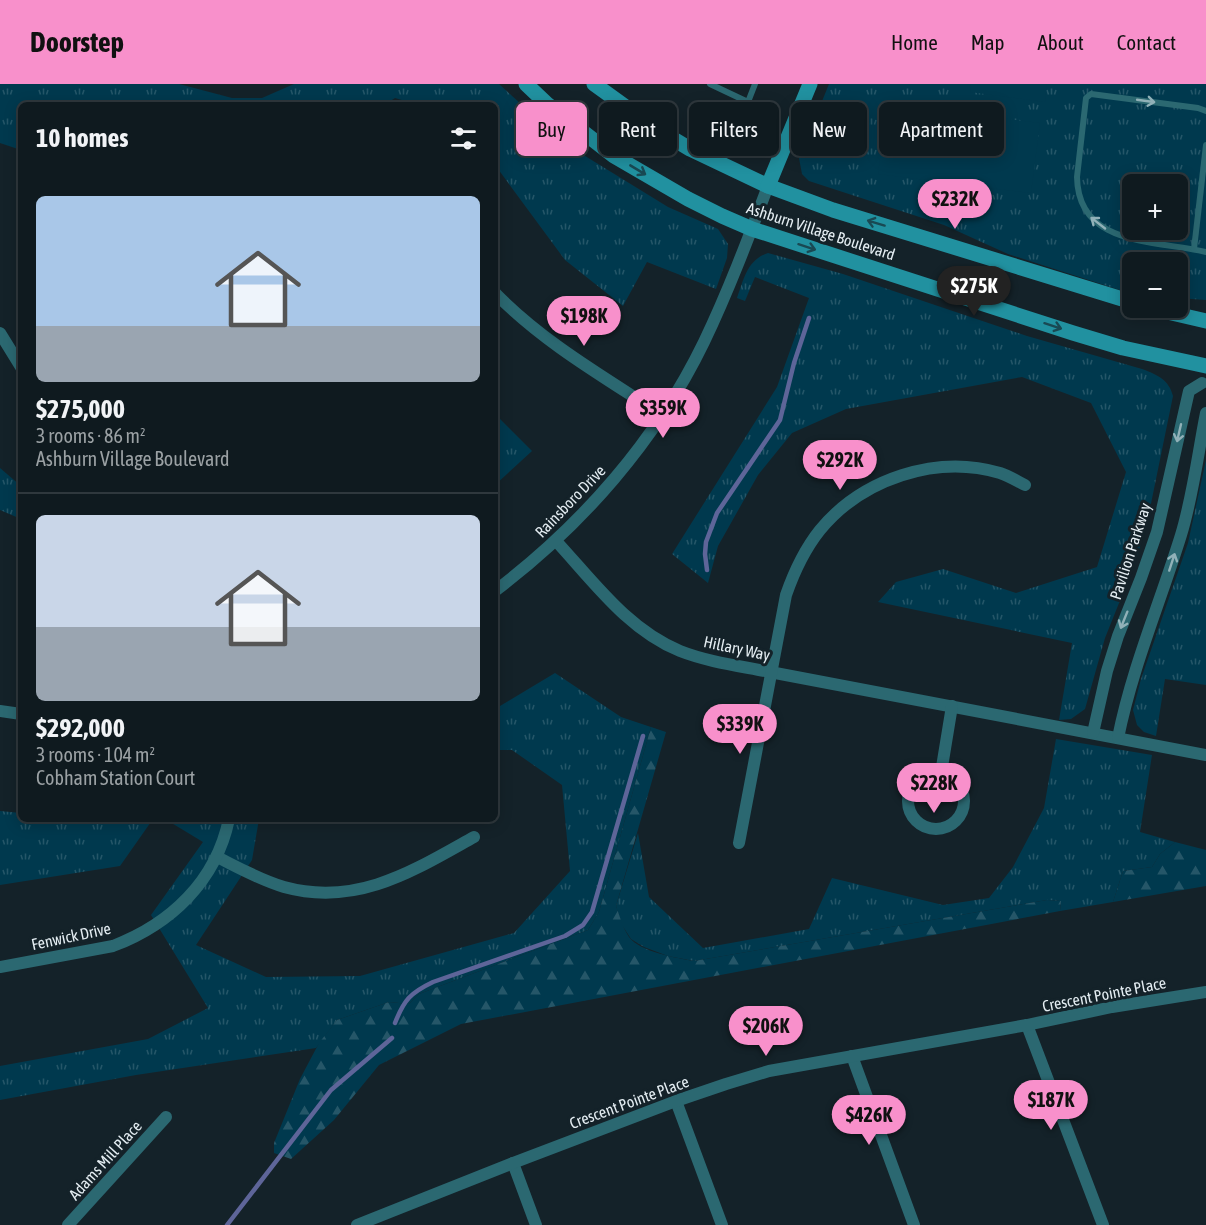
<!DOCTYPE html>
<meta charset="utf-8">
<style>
:root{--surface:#0f1a1f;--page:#1d272c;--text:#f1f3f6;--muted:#9ba1a4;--line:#2f383d;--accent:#f890cb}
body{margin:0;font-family:"Asap Condensed",sans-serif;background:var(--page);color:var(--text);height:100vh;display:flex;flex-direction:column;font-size:22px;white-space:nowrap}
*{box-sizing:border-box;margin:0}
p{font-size:20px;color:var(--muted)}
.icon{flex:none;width:33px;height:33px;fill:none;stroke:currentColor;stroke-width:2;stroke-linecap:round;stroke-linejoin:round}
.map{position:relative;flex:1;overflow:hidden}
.side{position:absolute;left:18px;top:18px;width:480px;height:720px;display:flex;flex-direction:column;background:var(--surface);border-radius:9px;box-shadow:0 3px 15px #0003,0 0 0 2px var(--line)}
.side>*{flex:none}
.top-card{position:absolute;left:516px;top:18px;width:570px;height:54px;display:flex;gap:12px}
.controls{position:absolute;left:1122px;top:90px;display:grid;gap:12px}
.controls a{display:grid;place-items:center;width:66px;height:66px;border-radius:9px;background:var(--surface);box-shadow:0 3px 15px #0003,0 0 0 2px var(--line);font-size:30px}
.price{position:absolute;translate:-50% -51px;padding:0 14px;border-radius:21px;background:var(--accent);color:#111;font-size:20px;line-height:39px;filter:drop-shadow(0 2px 3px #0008)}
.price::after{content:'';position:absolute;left:50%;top:36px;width:18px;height:14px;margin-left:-9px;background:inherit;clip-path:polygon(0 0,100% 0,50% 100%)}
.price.current{background:#222;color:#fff}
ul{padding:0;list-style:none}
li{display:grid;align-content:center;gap:12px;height:318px;padding:0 18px}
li+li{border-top:2px solid var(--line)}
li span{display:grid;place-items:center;height:186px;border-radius:9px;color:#555}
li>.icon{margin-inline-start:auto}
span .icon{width:108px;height:108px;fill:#fffc;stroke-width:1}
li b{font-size:26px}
h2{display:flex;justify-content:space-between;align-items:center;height:72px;padding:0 18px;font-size:26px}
.chip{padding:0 21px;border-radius:9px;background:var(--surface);box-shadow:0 3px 15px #0003,0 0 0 2px var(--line);font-size:21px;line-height:54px}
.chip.current{background:var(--accent);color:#111}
header{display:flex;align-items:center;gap:36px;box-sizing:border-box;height:84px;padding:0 30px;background:var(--accent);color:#111}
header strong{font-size:28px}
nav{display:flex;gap:33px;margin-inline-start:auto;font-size:21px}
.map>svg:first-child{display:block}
</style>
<header>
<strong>Doorstep</strong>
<nav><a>Home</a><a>Map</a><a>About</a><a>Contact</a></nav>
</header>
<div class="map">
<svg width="1206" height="1141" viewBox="0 0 1206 1141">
<defs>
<pattern id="grass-tufts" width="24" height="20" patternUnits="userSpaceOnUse" patternTransform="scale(1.5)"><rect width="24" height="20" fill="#00394e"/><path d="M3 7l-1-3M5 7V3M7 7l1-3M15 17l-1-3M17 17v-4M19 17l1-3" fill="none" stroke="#255668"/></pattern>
<pattern id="forest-firs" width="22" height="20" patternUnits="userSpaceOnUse" patternTransform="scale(1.5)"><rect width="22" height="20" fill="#00394e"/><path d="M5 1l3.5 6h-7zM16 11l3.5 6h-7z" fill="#255668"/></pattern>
</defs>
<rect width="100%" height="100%" fill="#142229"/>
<g fill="url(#grass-tufts)" fill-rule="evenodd">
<path d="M0,0H179L232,14H262L294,0H499L533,31L577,67L668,123L718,145L728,160L727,174L716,205L647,178L623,222L565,176L495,81V21H419L395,14L384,21H21V66L0,59Z"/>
<path d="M829,0H1206V216L1178,214V178H1132V210L1008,170L944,141L809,97L802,90L799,74ZM1132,100H1178V146H1132Z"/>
<path d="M768,169L843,190L1027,252L1142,285C1158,291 1169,296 1173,312L1146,444L1133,484L1105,554L1085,625L1071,635L1059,636L1072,559L878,518L896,498L943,485L1016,509L1097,483L1126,388L1091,319L1022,293L846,325L792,349L758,391L718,462L708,499L672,470L777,303L809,214L755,193L745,217L737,214C744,195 747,176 768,169Z"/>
<path d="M495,330L532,367L495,401Z"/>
<path d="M1206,376V601L1165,595L1156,652L1144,648L1137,641L1133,626L1141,595L1188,459Z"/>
<path d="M0,384L21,402V435L0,426Z"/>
<path d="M555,589L621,633L651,643L599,828L588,846L419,910L409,920L389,918L337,936L316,964L136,991L0,1016V982L148,955L208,924L151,831L203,758L165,735H259L252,776L196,861L266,893L360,892L514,849L570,787L562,701L512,666H495V625Z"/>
<path d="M1056,655L1152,671L1140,748L1175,758L1160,770L1152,783L1123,787L1113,818L1060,827L1061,817L1047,816L694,877L668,872L644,863L631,855L622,841L616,822L638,749L649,813L703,864L809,845L832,794L943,821L989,814L1013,783L1044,724Z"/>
<path d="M0,727L21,729V735H153L120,782L0,801Z"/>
</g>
<g fill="url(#forest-firs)">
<path d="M651,643L666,648L616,822C620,833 623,844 629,853C640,868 677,874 694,877L1047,816L1061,817L1060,827L461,940L379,981L334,1036L291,1075L274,1069V1059L300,995L319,959L337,936L389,918L409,920L419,910L588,846L599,828Z"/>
<path d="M1175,758L1206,766V802L1113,818L1123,787L1152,783L1160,770Z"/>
</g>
<g fill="#00394e">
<path d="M971,0H1047L1045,18L970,8Z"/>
<path d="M887,20L1040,39L1031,109L878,90Z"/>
</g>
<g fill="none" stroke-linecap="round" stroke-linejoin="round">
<g stroke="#5e6599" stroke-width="4.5">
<path d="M707,486L705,470L706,458L717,429L780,336L794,279L809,234"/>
<path d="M395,939C404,916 410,909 433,898L565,852L583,841L592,828L643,652"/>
<path d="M227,1141L331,1006L392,954"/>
</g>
<g stroke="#2b6871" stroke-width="6">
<path d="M710,0L748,18L755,0"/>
<path d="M1206,27L1198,24L1091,10L1086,14L1077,93C1078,163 1156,156 1206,168"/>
<path d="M1194,165L1206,61"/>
</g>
<g stroke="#2b6871" stroke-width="12">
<path d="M495,209C544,259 604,293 662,331"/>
<path d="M0,249L21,283"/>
<path d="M556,457C593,497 628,546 680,567C708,578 740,582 770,588L1206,671"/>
<path d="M495,507C582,441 656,357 704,258C728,208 748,155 768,102"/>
<path d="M0,627L21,630"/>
<path d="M1093,649L1107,587L1118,552L1141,494L1157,448L1189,307L1202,299"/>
<path d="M1118,654C1132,584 1160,519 1181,451C1193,412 1198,369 1206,329"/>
<circle cx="936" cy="717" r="28"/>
<path d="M941,689L952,622"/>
<path d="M739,759L786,511C794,488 804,466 820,446C862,395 936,370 1000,389C1009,392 1017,397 1025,401"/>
<path d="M217,773C239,784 260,796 284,803C357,823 413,787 474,753"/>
<path d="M0,883L113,862C171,840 216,797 229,735"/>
<path d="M1027,941L1103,1141"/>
<path d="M852,972L914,1141"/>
<path d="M676,1017L722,1141"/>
<path d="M513,1079L536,1141"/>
<path d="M68,1141L166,1033"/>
<path d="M357,1141L513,1079L676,1017L726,1000L769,987L1027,941L1112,923L1206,908"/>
</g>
<g stroke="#2191a0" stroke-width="15">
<path d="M526,0L547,20L614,72L688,115L722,132L752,145L1073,249L1123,264L1206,282"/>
<path d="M594,0L655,44L690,65L768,102L833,126L1132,218"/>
<path d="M768,102L810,0"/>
<path d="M1150,224L1206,237"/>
</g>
</g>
<defs><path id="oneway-shaft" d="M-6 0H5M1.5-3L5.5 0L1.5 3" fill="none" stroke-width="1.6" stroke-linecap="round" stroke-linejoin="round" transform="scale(1.5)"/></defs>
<g stroke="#91b1b8">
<use href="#oneway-shaft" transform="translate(1146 17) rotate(8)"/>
<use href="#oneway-shaft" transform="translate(1098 139) rotate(-142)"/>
<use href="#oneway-shaft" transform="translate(1179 349) rotate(103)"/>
<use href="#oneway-shaft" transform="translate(1172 478) rotate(-72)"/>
<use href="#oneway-shaft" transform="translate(1124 536) rotate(112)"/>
</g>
<g stroke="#194953">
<use href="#oneway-shaft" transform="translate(638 86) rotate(31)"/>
<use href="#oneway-shaft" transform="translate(876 139) rotate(-163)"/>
<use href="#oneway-shaft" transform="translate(807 163) rotate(18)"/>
<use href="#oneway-shaft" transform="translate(1053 242) rotate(18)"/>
</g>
<g text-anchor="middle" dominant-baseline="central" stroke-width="6" stroke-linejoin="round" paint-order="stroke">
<g font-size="16" fill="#e4edf2" stroke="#142229">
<text transform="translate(821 147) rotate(18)">Ashburn Village Boulevard</text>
<text transform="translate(570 417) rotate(-46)">Rainsboro Drive</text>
<text transform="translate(1130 467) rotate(-72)">Pavilion Parkway</text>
<text transform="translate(737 564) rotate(12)">Hillary Way</text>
<text transform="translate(71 852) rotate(-12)">Fenwick Drive</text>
<text transform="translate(1104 910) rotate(-11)">Crescent Pointe Place</text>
<text transform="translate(629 1018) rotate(-20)">Crescent Pointe Place</text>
<text transform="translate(105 1076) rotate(-48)">Adams Mill Place</text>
</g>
</g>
</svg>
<div class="controls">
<a>+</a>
<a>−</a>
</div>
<b class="price" style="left:955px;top:146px">$232K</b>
<b class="price current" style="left:974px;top:233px">$275K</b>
<b class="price" style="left:584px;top:263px">$198K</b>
<b class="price" style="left:663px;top:355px">$359K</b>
<b class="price" style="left:840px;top:407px">$292K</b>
<b class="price" style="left:740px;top:671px">$339K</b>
<b class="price" style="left:934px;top:730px">$228K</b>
<b class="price" style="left:766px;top:973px">$206K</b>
<b class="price" style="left:1051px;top:1047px">$187K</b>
<b class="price" style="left:869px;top:1062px">$426K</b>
<div class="top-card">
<a class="chip current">Buy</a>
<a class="chip">Rent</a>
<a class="chip">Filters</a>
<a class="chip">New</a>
<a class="chip">Apartment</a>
</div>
<section class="side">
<h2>10 homes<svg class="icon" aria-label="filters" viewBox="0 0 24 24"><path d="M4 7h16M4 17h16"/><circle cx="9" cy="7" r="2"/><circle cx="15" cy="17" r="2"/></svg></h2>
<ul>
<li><span style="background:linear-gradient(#a9c7e8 70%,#9aa5b1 0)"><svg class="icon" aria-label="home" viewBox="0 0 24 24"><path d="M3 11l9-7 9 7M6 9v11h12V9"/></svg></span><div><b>$275,000</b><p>3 rooms · 86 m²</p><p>Ashburn Village Boulevard</p></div></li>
<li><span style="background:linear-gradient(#c9d6e8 60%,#9aa5b1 0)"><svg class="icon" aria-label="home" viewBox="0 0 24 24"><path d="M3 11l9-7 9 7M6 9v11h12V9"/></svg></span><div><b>$292,000</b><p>3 rooms · 104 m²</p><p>Cobham Station Court</p></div></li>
</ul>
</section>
</div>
